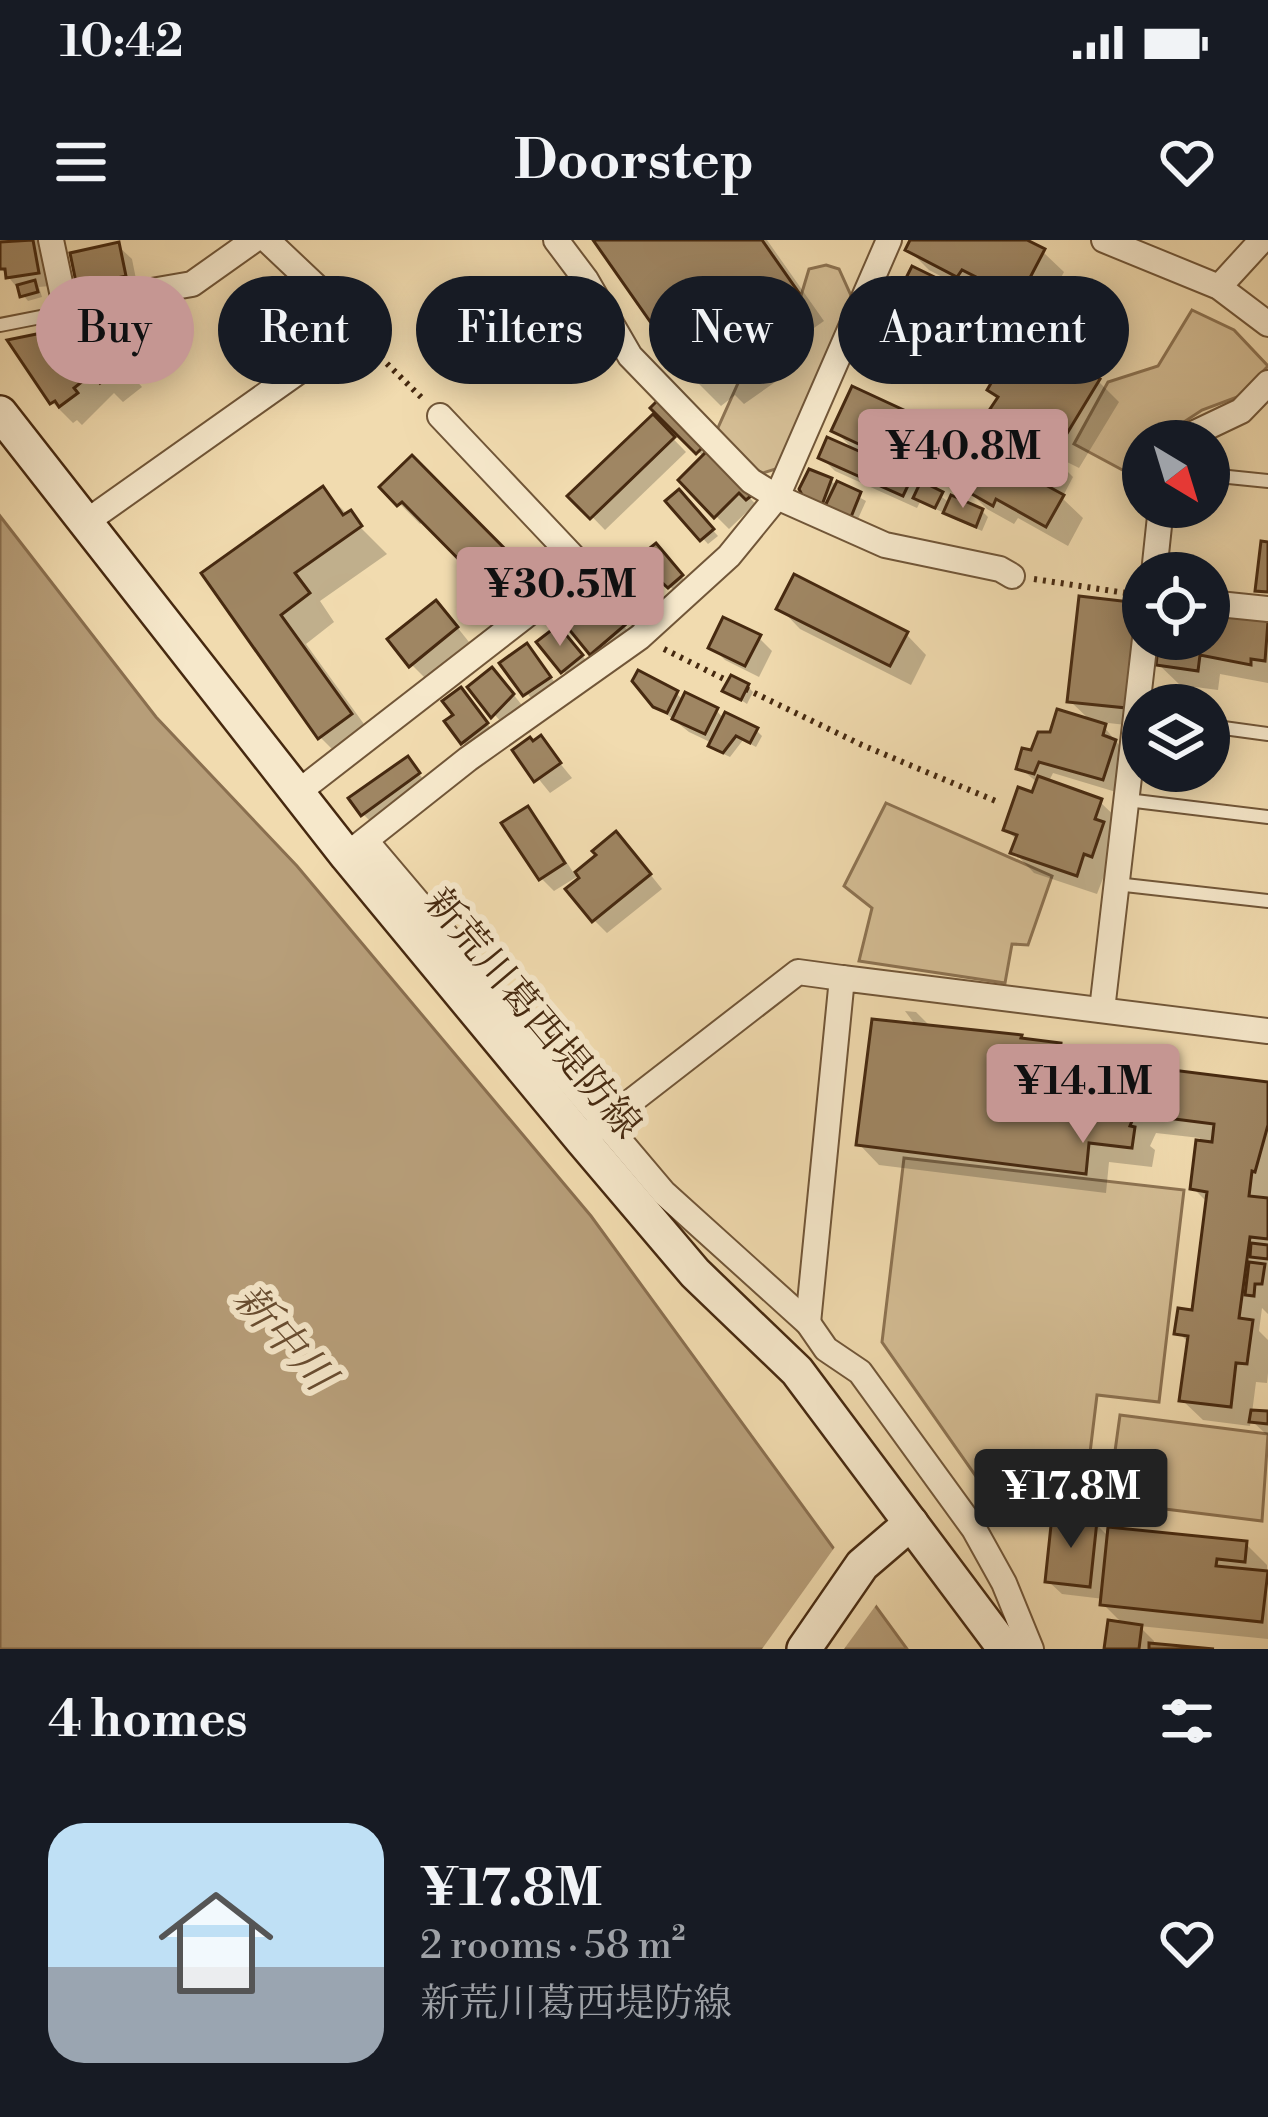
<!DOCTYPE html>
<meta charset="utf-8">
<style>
:root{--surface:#171b24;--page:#20242c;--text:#f1f3f6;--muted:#9ea1a6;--line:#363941;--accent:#c59692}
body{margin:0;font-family:"Libre Bodoni","Noto Serif JP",serif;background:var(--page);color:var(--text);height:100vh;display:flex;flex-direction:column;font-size:45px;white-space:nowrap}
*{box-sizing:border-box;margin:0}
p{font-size:39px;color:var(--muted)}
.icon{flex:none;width:66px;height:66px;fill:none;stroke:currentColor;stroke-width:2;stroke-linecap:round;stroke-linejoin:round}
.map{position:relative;height:1409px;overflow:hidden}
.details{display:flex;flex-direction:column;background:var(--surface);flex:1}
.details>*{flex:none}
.top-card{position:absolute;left:36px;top:36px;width:1197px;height:108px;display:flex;gap:24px}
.needle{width:78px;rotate:142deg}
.tools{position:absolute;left:1122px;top:180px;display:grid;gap:24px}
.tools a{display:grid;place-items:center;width:108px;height:108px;border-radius:50%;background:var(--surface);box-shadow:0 6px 30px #0003;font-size:60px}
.price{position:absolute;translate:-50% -102px;padding:0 27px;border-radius:12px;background:var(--accent);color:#111;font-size:39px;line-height:78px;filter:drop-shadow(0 3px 6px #0008)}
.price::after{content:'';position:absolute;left:50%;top:72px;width:36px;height:27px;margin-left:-18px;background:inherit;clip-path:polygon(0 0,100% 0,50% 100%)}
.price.on{background:#222;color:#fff}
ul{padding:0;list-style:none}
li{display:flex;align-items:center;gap:36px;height:300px;padding:0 48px}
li+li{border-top:3px solid var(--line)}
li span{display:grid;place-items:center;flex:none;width:336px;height:240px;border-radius:36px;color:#555}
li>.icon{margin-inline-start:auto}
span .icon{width:144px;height:144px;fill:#fffc;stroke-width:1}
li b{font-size:51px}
h2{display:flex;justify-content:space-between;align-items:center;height:144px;padding:0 48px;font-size:51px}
.tag{padding:0 42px;border-radius:54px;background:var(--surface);box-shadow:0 6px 30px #0003;font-size:42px;line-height:108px}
.tag.on{background:var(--accent);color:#111}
.status{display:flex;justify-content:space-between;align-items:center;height:84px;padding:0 60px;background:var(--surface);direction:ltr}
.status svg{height:33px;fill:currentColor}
header{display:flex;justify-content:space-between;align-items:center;height:156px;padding:0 48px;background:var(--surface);font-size:54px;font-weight:800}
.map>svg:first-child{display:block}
</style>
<div class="status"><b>10:42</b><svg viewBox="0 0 49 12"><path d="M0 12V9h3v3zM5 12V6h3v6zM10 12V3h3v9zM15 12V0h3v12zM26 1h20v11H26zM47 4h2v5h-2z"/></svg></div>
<header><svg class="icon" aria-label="menu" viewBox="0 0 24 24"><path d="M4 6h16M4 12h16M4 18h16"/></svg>Doorstep<svg class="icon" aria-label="heart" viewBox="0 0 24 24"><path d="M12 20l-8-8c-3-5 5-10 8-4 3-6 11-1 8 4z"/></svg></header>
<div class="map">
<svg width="1268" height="1409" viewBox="0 0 1268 1409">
<rect width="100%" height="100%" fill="#f1dbaf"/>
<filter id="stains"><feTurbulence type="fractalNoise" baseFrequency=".00167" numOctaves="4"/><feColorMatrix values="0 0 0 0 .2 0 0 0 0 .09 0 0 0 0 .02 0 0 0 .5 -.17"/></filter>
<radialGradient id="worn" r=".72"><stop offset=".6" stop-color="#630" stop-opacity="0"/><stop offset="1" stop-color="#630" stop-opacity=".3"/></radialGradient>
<g fill="#d4bd94" stroke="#8d7352" stroke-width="3">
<path d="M826,25L839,29L853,60L779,228L763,233L734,218L717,190L748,121L781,97L773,78L800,59L809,29Z"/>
<path d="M1192,70L1234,90L1268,126L1240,156L1202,170L1155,201H1143V241L1074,204L1108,142L1158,126Z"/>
<path d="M886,563L1052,636L1028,705L1012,704L1005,743L859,721L872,668L844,646Z"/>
<path d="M904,918L1184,950L1159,1162L1097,1155L1085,1254L980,1242L882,1102Z"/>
<path d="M1120,1175L1268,1194L1262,1281L1108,1262Z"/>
</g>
<path fill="#b79e79" stroke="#8a6f4f" stroke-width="3" d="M0,276L156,477L297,626L591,976L907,1409H0Z"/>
<path fill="#f1dbaf" d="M837,1304L879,1361L844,1409H762Z"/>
<g fill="#0003">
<path d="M0,0H45L46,5L38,7L45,14L50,46L39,47L42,57L28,61L1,28Z"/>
<path d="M597,0H767L824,81L788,106L801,124L744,164L735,155L721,166L694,139Z"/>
<path d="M913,0H1021L1043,12L1064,32L1043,71L1018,58L1015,65L983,48L979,56L929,30L908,9Z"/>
<path d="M118,6L132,19L138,49L93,59L80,45Z"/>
<path d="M897,62L1008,77L1028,99L1098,141L1119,162L1079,228L1049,213L1073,237L1062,258L1083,278L1068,306L1018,278L1014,284L987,269L967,249L1022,197L994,169L1026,110L1006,101L997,120L990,119L985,130L966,121L946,100L948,97L918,82Z"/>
<path d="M114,116L142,147L123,162L114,153L82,185L77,180L73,183L52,162Z"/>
<path d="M658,164L708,213L762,271L754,265L729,289L716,276L705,218L654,168Z"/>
<path d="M653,178L686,212L605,290L572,256Z"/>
<path d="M934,187L954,208L934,251L950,263L982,271L988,277L982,291L952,278L943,269L942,272L920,262L917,268L835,231L822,218L858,214L834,190Z"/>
<path d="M412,219L529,338L516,350L526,360L514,371L424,280L420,284L383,247Z"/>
<path d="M830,241L866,261L857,281L828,268L802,249Z"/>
<path d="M323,250L387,314L320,361L334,382L306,404L377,502L347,524L320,497L205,334Z"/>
<path d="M679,253L718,296L708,304L669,261Z"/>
<path d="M655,307L687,343L676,352L640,320Z"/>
<path d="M543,315L557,329L547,340L533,325Z"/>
<path d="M632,326L655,351L643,363L620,336Z"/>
<path d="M1137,366L1143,372V399H1209V376L1268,384V443L1220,434L1218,450L1180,445L1154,420L1143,487L1100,482L1128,516L1116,552L1053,533L1048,543L1100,562L1121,582L1112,635L1105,633L1097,654L1034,633L1014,612L1018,601L1006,590L1034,556L1038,543L1020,528L1033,514L1093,483L1070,461Z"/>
<path d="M780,368L906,394L926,415L911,445L800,389Z"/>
<path d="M614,375L636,400L606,426L592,412L582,378Z"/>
<path d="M449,377L469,402L425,438L412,425Z"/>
<path d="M759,398L772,411L759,437L725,420L712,407Z"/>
<path d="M571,402L594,430L577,444L563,431Z"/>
<path d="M526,407L562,451L539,468L503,423Z"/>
<path d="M505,444L525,469L507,489L471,447Z"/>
<path d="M747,446L753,452L747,464L726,450Z"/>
<path d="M461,451L499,498L476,515L463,502L457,475Z"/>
<path d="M676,453L684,461L716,470L724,479L756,490L762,496L756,507L743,500L730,517L717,511L712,503L689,492L655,465Z"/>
<path d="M540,499L572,538L550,553L516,511Z"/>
<path d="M407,520L431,548L376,587L363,574Z"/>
<path d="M528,570L541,583L575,635L600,616L629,608L662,649L607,693L594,680L583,633L554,651L541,638Z"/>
<path d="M905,771L916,772L933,789L1060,806L1075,821L1268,845V1074L1262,1068L1259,1091L1268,1100V1133L1267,1143L1256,1142L1252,1173L1268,1174V1196L1251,1180L1250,1186L1203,1180L1182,1160L1190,1104L1178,1092L1195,1073L1209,964L1193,948L1200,898L1156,893L1150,906L1155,910L1152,927L1109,922L1106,953L879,925L859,904L917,787Z"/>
<path d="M1096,1284L1110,1298L1246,1304L1267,1325L1268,1399L1139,1386L1154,1401V1406L1183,1409H1107L1125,1386L1103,1364L1104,1359L1062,1354L1048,1341Z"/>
</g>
<g fill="#9f8663" stroke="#462910" stroke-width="3">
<path d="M33,0L39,33L6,38L5,29H0V2Z"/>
<path d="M593,0H762L799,53L763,78L776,96L715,139L708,129L691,140Z"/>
<path d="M910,0H1027L1045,9L1022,53L997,40L994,46L962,30L957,37L905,10Z"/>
<path d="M119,2L126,36L77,47L70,13Z"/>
<path d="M912,26L1010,74L1002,90L985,83L976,101L969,100L964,112L942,101L948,89L894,62Z"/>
<path d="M35,40L38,52L20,57L17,45Z"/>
<path d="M86,84L124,125L100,143L93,133L74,148L78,153L59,167L55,161L50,164L7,100Z"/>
<path d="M1031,97L1100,139L1057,210L990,169L998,157L987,150L1010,111L1019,116Z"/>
<path d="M852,146L936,185L914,230L831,191Z"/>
<path d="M658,160L704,206L696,214L650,168Z"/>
<path d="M653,174L675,197L590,279L567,256Z"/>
<path d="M993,180L1055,214L1040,242L1064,255L1046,287L996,259L993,266L963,249L983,214L976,210Z"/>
<path d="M827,197L913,235L903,256L818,218Z"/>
<path d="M708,210L751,256L746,260L739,253L714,278L678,240Z"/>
<path d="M412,215L511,315L498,328L508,338L492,353L402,262L397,266L379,247Z"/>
<path d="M809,229L832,238L822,265L802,255L799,249Z"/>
<path d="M837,241L861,252L851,277L825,266Z"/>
<path d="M921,241L943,252L935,268L913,258Z"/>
<path d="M323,246L343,275L351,270L362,286L295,333L310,353L281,375L352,474L318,499L201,333Z"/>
<path d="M679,249L714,289L700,301L665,261Z"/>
<path d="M951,255L983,269L976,287L943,273Z"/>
<path d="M1261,301L1268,302V352L1255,351Z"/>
<path d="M656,303L683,335L668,348L636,319Z"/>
<path d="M543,311L554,322L539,336L528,325Z"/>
<path d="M632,322L652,344L635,359L615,336Z"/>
<path d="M794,334L908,392L890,426L776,369Z"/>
<path d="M1079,356L1139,363L1127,468L1067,462Z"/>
<path d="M601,357L625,385L590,415L563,382L578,369L581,374Z"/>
<path d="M436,360L458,387L409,427L387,399Z"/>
<path d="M1209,373L1268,381L1265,421L1251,419V425L1200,415L1198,431L1156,425L1159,399H1209Z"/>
<path d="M723,377L761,395L745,426L708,408Z"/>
<path d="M558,385L583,415L561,433L536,402Z"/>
<path d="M527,403L551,437L523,456L499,423Z"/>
<path d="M492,427L514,454L491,478L467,447Z"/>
<path d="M638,430L678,451L667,473L653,467L632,441Z"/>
<path d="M731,435L749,444L741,460L722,451Z"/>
<path d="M461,447L488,483L461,504L444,481L453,475L442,461Z"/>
<path d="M685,452L718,468L705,494L672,479Z"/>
<path d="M1057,469L1106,484L1103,495L1116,500L1103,540L1039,522L1034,534L1016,529L1022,508L1031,510L1038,492H1050Z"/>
<path d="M725,472L758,488L750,503L736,496L723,513L708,506Z"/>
<path d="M541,495L561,523L534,542L512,510L530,497L533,501Z"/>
<path d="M408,516L420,533L361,576L348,558Z"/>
<path d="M1038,536L1102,559L1095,579L1104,582L1092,617L1084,614L1077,636L1010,613L1017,595L1003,590L1018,547L1032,552Z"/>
<path d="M528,566L565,623L539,640L501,583Z"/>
<path d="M616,591L651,634L592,682L565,649L579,638L575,632L596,615L592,611Z"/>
<path d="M872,779L1022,795L1021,798L1061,803L1060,816L1268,842V885L1255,932L1252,931L1249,956L1268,958V999L1250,997L1239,1078L1253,1080L1247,1124L1236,1123L1231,1167L1179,1161L1188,1096L1174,1094L1178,1068L1192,1070L1207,952L1190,949L1196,900L1212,902L1214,884L1135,874L1130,886L1135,887L1132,908L1089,903L1086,934L856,905Z"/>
<path d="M1251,1003L1268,1005V1019L1250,1017Z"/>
<path d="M1249,1022L1265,1024L1262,1044H1255L1254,1056L1245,1055Z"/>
<path d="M1251,1170L1268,1171V1184L1249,1182Z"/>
<path d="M1052,1276L1097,1281L1090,1347L1045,1342Z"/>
<path d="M1108,1287L1247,1301L1245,1322L1217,1319L1216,1326L1268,1331L1262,1382L1100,1365Z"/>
<path d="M1108,1380L1142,1385L1139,1409H1104Z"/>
<path d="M1149,1403L1214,1409H1149Z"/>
</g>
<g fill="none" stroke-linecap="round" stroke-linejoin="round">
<defs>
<g id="lane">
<path d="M0,85L56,74L65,66"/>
<path d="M1209,235L1268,241"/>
<path d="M577,321L648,390"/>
<path d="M1209,486L1268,494"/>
<path d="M1127,560L1268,577"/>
<path d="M1116,644L1268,661"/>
</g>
<g id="street">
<path d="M51,0L65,66L192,44L254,0"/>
<path d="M556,0L586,40L630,116L751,241L777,257L885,305L1000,329L1012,336"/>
<path d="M1104,0L1219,47L1268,84"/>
<path d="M1219,47L1262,0"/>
<path d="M1178,201L1241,171L1268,143"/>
<path d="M86,282L360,88L267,0"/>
<path d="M1154,333L1161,267"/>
<path d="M1209,363L1268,369"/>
<path d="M297,553L569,342L577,321L440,176"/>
<path d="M366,601L664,953L808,1083L826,1109L860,1132L974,1289L1004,1343L1031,1409"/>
<path d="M353,610L468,519L640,397L729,316L777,257L889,0"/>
<path d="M1102,770L1145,399"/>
<path d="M593,891L798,732L842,738"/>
<path d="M808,1083L842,738L1268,791"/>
</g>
<g id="secondary">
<path d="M0,173L347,616L582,900L695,1033L797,1131L1005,1409"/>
<path d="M804,1409L862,1325L911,1283"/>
</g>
</defs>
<use href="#lane" stroke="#715638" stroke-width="16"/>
<use href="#street" stroke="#715638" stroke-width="28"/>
<use href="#secondary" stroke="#462910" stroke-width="38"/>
<g stroke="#462910" stroke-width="6" stroke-dasharray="3 6" stroke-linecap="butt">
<path d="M884,80L974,127L985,126"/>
<path d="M374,111L425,161"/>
<path d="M1034,339L1139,355"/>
<path d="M664,409L728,441"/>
<path d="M746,449L862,505L998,562"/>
</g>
<use href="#lane" stroke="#f6e8cb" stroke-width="12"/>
<use href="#street" stroke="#f6e8cb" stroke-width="24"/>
<use href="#secondary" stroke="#f6e8cb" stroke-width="33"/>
</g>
<g text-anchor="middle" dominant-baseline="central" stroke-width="12" stroke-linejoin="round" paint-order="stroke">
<g font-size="39" fill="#462910" stroke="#f6e8cb">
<text transform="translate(532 774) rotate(50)">新荒川葛西堤防線</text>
</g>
<g font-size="42" font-style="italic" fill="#684c30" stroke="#f6e8cb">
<text transform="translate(283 1098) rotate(48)">新中川</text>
</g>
</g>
<rect width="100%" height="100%" filter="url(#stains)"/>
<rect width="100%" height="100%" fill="url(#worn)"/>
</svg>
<div class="tools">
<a><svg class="needle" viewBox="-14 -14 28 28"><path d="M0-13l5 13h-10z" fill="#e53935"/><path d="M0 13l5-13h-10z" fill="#9ea1a6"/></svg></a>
<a><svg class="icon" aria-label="locate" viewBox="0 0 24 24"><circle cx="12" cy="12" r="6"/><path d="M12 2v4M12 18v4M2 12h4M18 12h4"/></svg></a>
<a><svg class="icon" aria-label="layers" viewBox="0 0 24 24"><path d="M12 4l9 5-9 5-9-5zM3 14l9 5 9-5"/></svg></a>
</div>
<b class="price" style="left:963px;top:271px">¥40.8M</b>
<b class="price" style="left:560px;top:409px">¥30.5M</b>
<b class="price" style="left:1083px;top:906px">¥14.1M</b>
<b class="price on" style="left:1071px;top:1311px">¥17.8M</b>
<div class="top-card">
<a class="tag on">Buy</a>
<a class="tag">Rent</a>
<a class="tag">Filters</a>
<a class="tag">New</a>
<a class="tag">Apartment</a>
</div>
</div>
<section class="details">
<h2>4 homes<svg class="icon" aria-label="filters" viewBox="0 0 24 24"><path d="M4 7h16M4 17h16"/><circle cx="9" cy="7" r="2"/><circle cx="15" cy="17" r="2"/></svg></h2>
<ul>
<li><span style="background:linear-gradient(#bfe0f5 60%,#9aa5b1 0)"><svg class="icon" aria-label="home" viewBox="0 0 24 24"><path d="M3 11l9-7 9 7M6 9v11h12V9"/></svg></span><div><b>¥17.8M</b><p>2 rooms · 58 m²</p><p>新荒川葛西堤防線</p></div><svg class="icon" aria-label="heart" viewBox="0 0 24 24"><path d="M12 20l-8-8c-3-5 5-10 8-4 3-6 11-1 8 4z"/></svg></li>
</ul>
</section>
